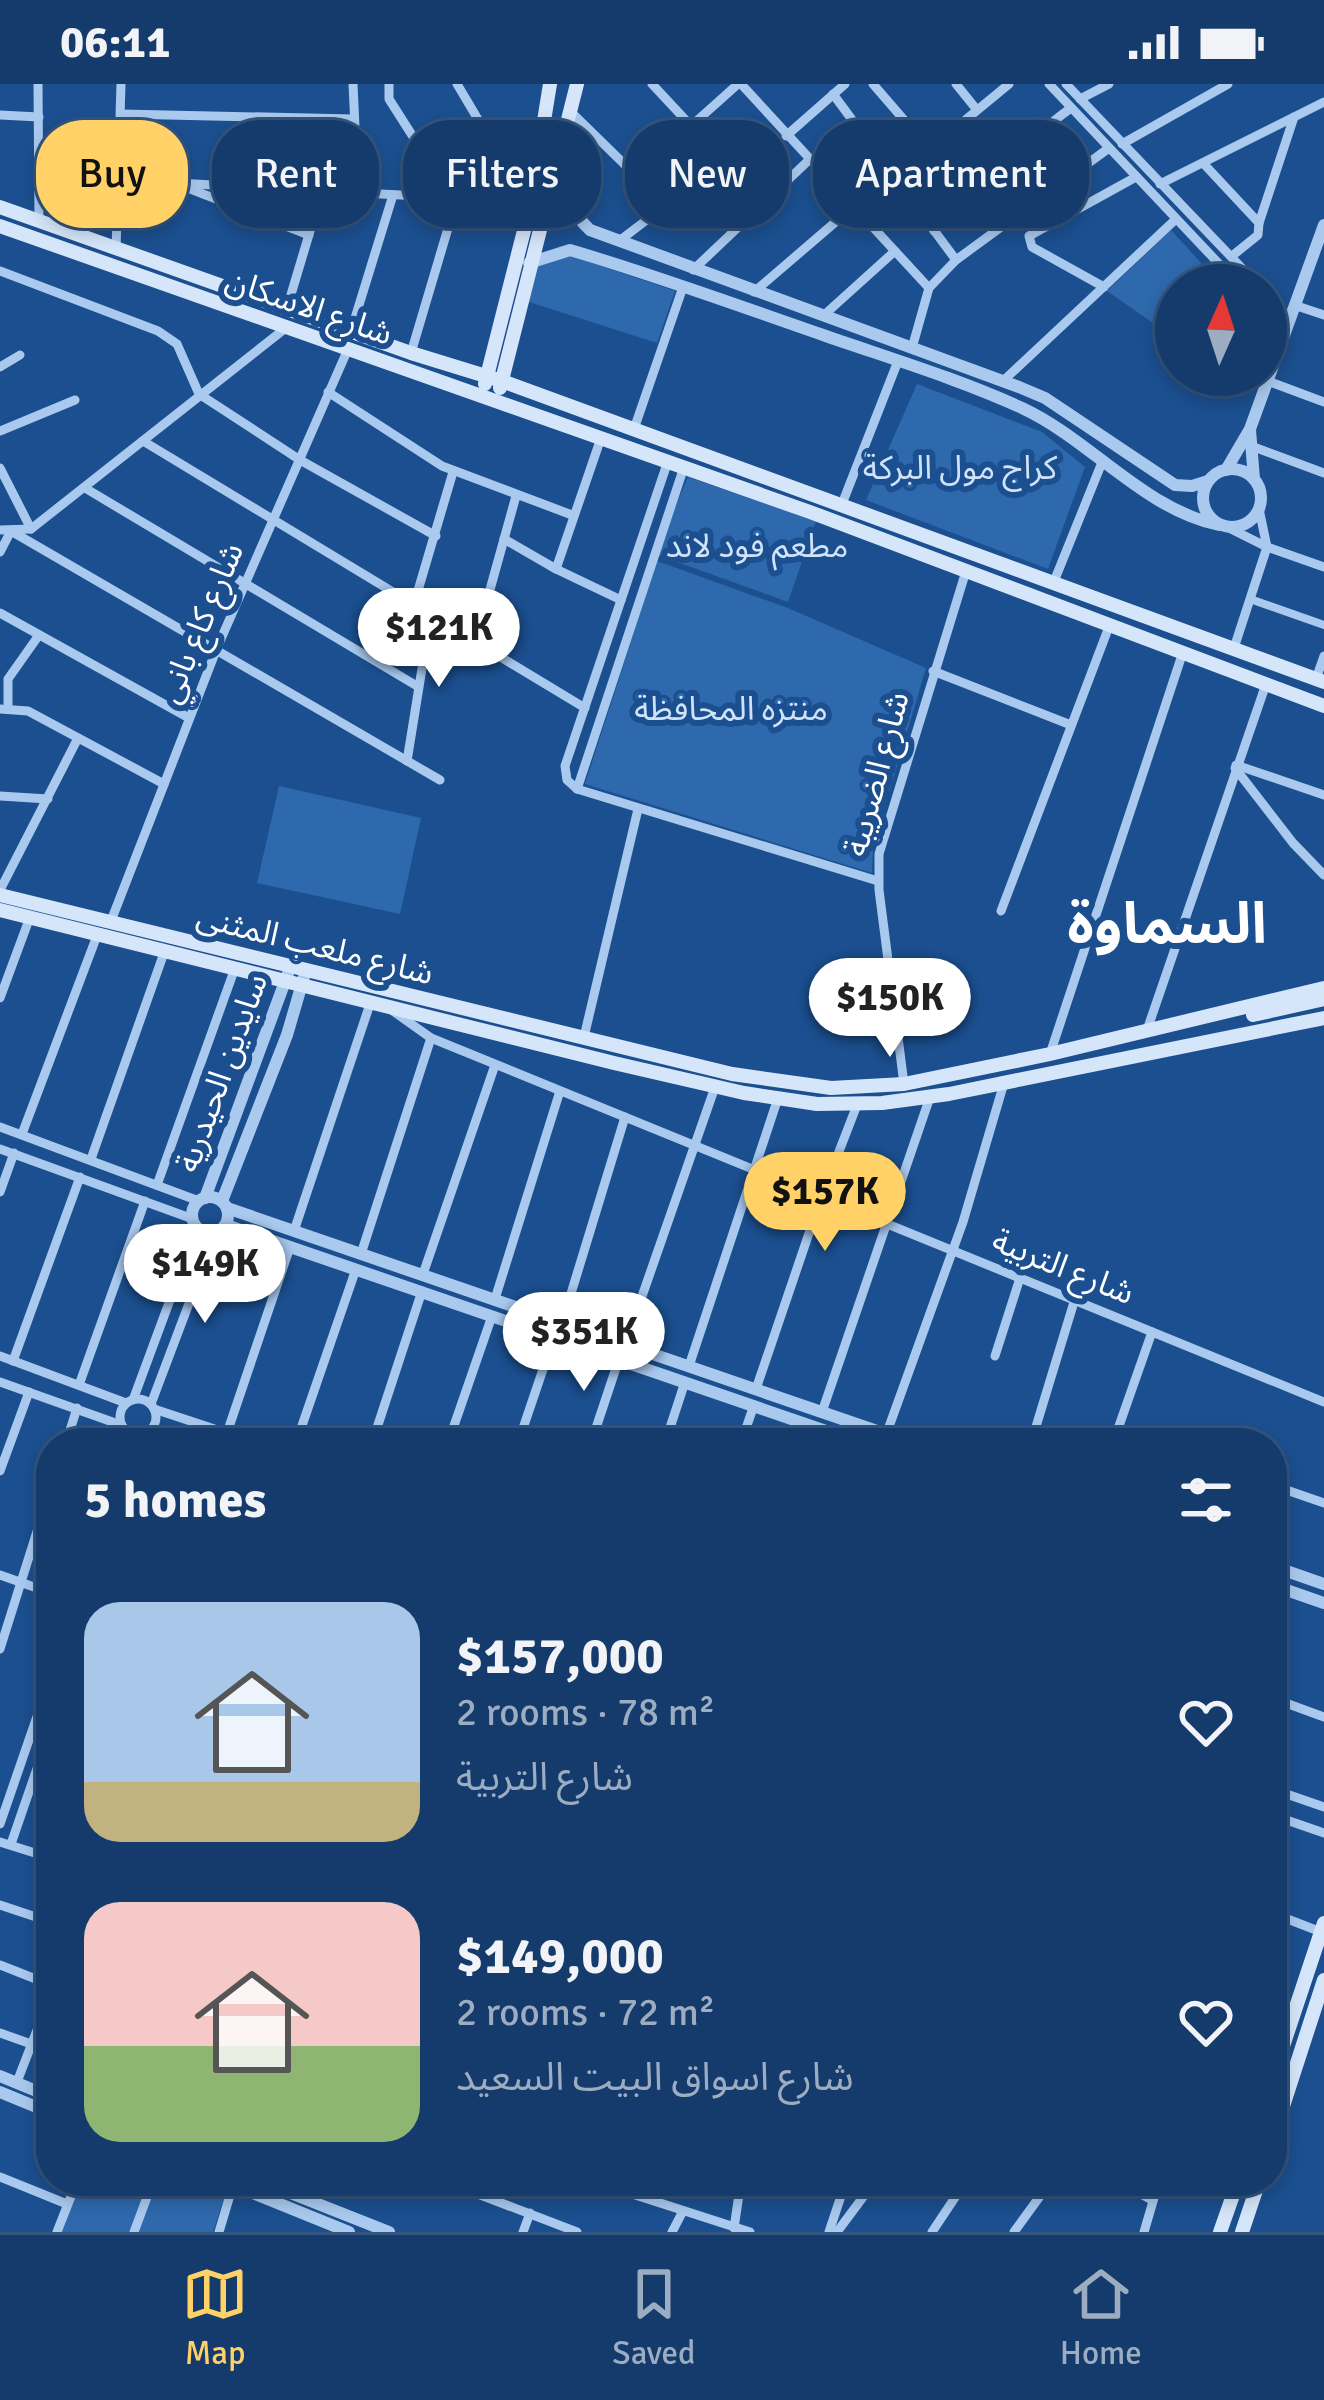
<!DOCTYPE html>
<meta charset="utf-8">
<style>
:root{--surface:#143b6b;--page:#1d4271;--text:#f1f3f6;--muted:#9dadc1;--line:#33557e;--accent:#ffd166}
body{margin:0;font-family:Signika,"Noto Sans Arabic",sans-serif;background:var(--page);color:var(--text);height:100vh;display:flex;flex-direction:column;font-size:45px;white-space:nowrap}
*{box-sizing:border-box;margin:0}
p{font-size:39px;color:var(--muted)}
.icon{flex:none;width:66px;height:66px;fill:none;stroke:currentColor;stroke-width:2;stroke-linecap:round;stroke-linejoin:round}
.map{position:relative;flex:1;overflow:hidden}
.details{position:absolute;left:36px;top:1344px;width:1251px;height:768px;display:flex;flex-direction:column;background:var(--surface);border-radius:48px;box-shadow:0 6px 18px #0003,0 0 0 3px var(--line)}
.details>*{flex:none}
.hud{position:absolute;left:36px;top:36px;width:1254px;height:108px;display:flex;gap:24px}
.needle{width:78px;rotate:3deg}
.fabs{position:absolute;left:1155px;top:180px;display:grid;gap:24px}
.fabs a{display:grid;place-items:center;width:132px;height:132px;border-radius:50%;background:var(--surface);box-shadow:0 6px 18px #0003,0 0 0 3px var(--line);font-size:60px}
.price{position:absolute;translate:-50% -102px;padding:0 27px;border-radius:42px;background:#fff;color:#222;font-size:39px;line-height:78px;filter:drop-shadow(0 3px 6px #0008)}
.price::after{content:'';position:absolute;left:50%;top:72px;width:36px;height:27px;margin-left:-18px;background:inherit;clip-path:polygon(0 0,100% 0,50% 100%)}
.price.current{background:var(--accent);color:#111}
ul{padding:0;list-style:none}
li{display:flex;align-items:center;gap:36px;height:300px;padding:0 48px}
li span{display:grid;place-items:center;flex:none;width:336px;height:240px;border-radius:36px;color:#555}
li>.icon{margin-inline-start:auto}
span .icon{width:144px;height:144px;fill:#fffc;stroke-width:1}
li b{font-size:51px}
h2{display:flex;justify-content:space-between;align-items:center;height:144px;padding:0 48px;font-size:51px}
.tag{padding:0 42px;border-radius:48px;background:var(--surface);box-shadow:0 6px 18px #0003,0 0 0 3px var(--line);font-size:42px;line-height:108px}
.tag.current{background:var(--accent);color:#111}
.status{display:flex;justify-content:space-between;align-items:center;height:84px;padding:0 60px;background:var(--surface);direction:ltr}
.status svg{height:33px;fill:currentColor}
.tabs{display:flex;justify-content:space-around;align-items:center;height:168px;border-top:3px solid var(--line);background:var(--surface);font-size:33px;color:var(--muted)}
.tabs a{display:grid;justify-items:center;gap:6px}
.tabs .current{color:var(--accent)}
.map>svg:first-child{display:block}
</style>
<div class="status"><b>06:11</b><svg viewBox="0 0 49 12"><path d="M0 12V9h3v3zM5 12V6h3v6zM10 12V3h3v9zM15 12V0h3v12zM26 1h20v11H26zM47 4h2v5h-2z"/></svg></div>
<div class="map">
<svg width="1324" height="2148" viewBox="0 0 1324 2148">
<rect width="100%" height="100%" fill="#1b4f8f"/>
<g fill="#2e69ad">
<path d="M1171,146L1221,201H1176V255L1107,207Z"/>
<path d="M569,171L675,207L657,259L526,217L533,184Z"/>
<path d="M917,300L1042,348L1085,383L1048,485L866,416Z"/>
<path d="M688,393L816,437L788,518L655,470Z"/>
<path d="M657,477L788,524L926,584L873,763L872,789L585,700Z"/>
<path d="M279,702L421,734L400,830L257,799Z"/>
<path d="M81,2097H199L226,2108L213,2148H61Z"/>
</g>
<g fill="none" stroke-linecap="round" stroke-linejoin="round">
<path stroke="#a9c9ee" stroke-width="8" d="M1250,515L1324,541"/>
<g stroke="#a9c9ee" stroke-width="9">
<path d="M38,0L39,137"/>
<path d="M353,0L358,109"/>
<path d="M389,0V15L452,114"/>
<path d="M457,0L530,123"/>
<path d="M652,0L763,119"/>
<path d="M741,0L929,204"/>
<path d="M873,0L930,66"/>
<path d="M956,0L977,26"/>
<path d="M1049,0L1239,201"/>
<path d="M1066,0L1258,201"/>
<path d="M833,10L956,176"/>
<path d="M1080,15L1109,0"/>
<path d="M569,26L666,121"/>
<path d="M121,30L354,35"/>
<path d="M0,31L39,33"/>
<path d="M691,42L738,0"/>
<path d="M786,52L845,0"/>
<path d="M1122,60L1228,0"/>
<path d="M1203,79L1259,139L1258,151L1232,172"/>
<path d="M895,94L1009,0"/>
<path d="M119,96L457,114L530,123"/>
<path d="M1160,100L1324,18"/>
<path d="M185,103L309,151"/>
<path d="M1259,139L1294,33"/>
<path d="M934,147C980,107 1022,59 1071,24"/>
<path d="M619,157L724,77"/>
<path d="M116,166L121,0"/>
<path d="M693,186L809,76"/>
<path d="M0,187L158,247L177,260L199,310L300,376L436,452"/>
<path d="M1104,203L1032,163L1029,152L1136,93"/>
<path d="M754,208L853,123"/>
<path d="M1266,209L1290,236"/>
<path d="M1294,221L1324,231"/>
<path d="M287,224L322,107"/>
<path d="M1266,231L1283,251"/>
<path d="M823,232L895,167"/>
<path d="M351,247L393,111"/>
<path d="M912,264L929,204L956,176L1109,64"/>
<path d="M411,269L457,114"/>
<path d="M0,283L20,271"/>
<path d="M1265,296L1324,318"/>
<path d="M1003,297L1176,135"/>
<path d="M328,308L442,382L572,431"/>
<path d="M634,345L683,203"/>
<path d="M0,347L75,316"/>
<path d="M143,357L585,624"/>
<path d="M1251,362L1324,389"/>
<path d="M0,384L31,445"/>
<path d="M85,404L417,602"/>
<path d="M842,420L898,277"/>
<path d="M1259,425L1267,463"/>
<path d="M1227,443L1267,463L1324,483"/>
<path d="M0,446L31,445L287,243"/>
<path d="M11,447L440,696"/>
<path d="M504,455L556,485L621,516"/>
<path d="M0,468L11,447"/>
<path d="M556,485L601,354"/>
<path d="M1053,500L1103,376"/>
<path d="M414,520L453,388"/>
<path d="M0,529L189,634"/>
<path d="M476,556L516,412"/>
<path d="M1234,564L1267,463"/>
<path d="M933,587L1071,641"/>
<path d="M1316,595L1324,572"/>
<path d="M8,624V595L39,551"/>
<path d="M0,625L28,627L164,700"/>
<path d="M407,677L431,529"/>
<path d="M1236,681L1324,711"/>
<path d="M1235,684L1293,759L1324,791"/>
<path d="M577,705L567,696L565,682L668,377"/>
<path d="M577,705L684,383"/>
<path d="M577,705L878,797"/>
<path d="M0,712L48,715"/>
<path d="M0,806L78,654"/>
<path d="M1001,827L1110,540"/>
<path d="M111,837L217,564L348,265"/>
<path d="M0,914L30,833"/>
<path d="M393,927L431,954L1324,1318"/>
<path d="M1147,946L1266,600"/>
<path d="M584,953L638,725"/>
<path d="M1050,970L1183,568"/>
<path d="M904,1000L879,806V770L966,487"/>
<path d="M0,1043L199,1117"/>
<path d="M22,1050L98,849"/>
<path d="M0,1065L193,1135"/>
<path d="M91,1075L165,866"/>
<path d="M157,1101L235,884"/>
<path d="M0,1108L14,1069"/>
<path d="M294,1147L370,920"/>
<path d="M361,1170L431,954"/>
<path d="M423,1190L495,981"/>
<path d="M495,1215L560,1007"/>
<path d="M562,1239L625,1033"/>
<path d="M625,1261L715,1003"/>
<path d="M0,1272L126,1319"/>
<path d="M995,1272L1020,1194"/>
<path d="M13,1277L80,1093"/>
<path d="M689,1282L778,1014"/>
<path d="M0,1298L121,1341"/>
<path d="M79,1301L145,1117"/>
<path d="M756,1305L821,1114L857,1021"/>
<circle cx="138" cy="1333" r="18"/>
<path d="M133,1316L197,1143"/>
<path d="M151,1320L216,1148"/>
<path d="M154,1325L257,1359"/>
<path d="M822,1328L930,1013"/>
<path d="M148,1349L181,1359"/>
<path d="M227,1349L290,1163"/>
<path d="M1116,1349L1147,1359"/>
<path d="M886,1351L963,1138L1004,999"/>
<path d="M66,1359L77,1324"/>
<path d="M296,1359L356,1185"/>
<path d="M372,1359L422,1207"/>
<path d="M448,1359L492,1232"/>
<path d="M518,1359L554,1253"/>
<path d="M591,1359L619,1275"/>
<path d="M665,1359L685,1298"/>
<path d="M741,1359L754,1321"/>
<path d="M1031,1359L1074,1218"/>
<path d="M1113,1359L1152,1248"/>
<path d="M0,1387L29,1308"/>
<path d="M1272,1401L1324,1419"/>
<path d="M0,1491L51,1509"/>
<path d="M0,1565L51,1403"/>
<path d="M1272,1614L1324,1633"/>
<path d="M1272,1705L1324,1723"/>
<path d="M1272,1731L1324,1749"/>
<path d="M0,1740L51,1592"/>
<path d="M0,1758L51,1774"/>
<path d="M11,1760L51,1644"/>
<path d="M0,1821L51,1838"/>
<path d="M1272,1829L1321,1848"/>
<path d="M0,1881L51,1901"/>
<path d="M1272,1917L1295,1925"/>
<path d="M0,1949L51,1967"/>
<path d="M17,1998L51,1910"/>
<path d="M0,2093L67,2120"/>
<path d="M444,2097L577,2148"/>
<path d="M592,2097L750,2148"/>
<path d="M1117,2097L1152,2116"/>
<path d="M734,2144L741,2097"/>
<path d="M57,2148L77,2097"/>
<path d="M134,2148L153,2097"/>
<path d="M219,2148L233,2101"/>
<path d="M523,2148L530,2129"/>
<path d="M672,2148L683,2127"/>
<path d="M829,2148L846,2097"/>
<path d="M837,2148L875,2097"/>
<path d="M932,2148L966,2097"/>
<path d="M1014,2148L1051,2097"/>
<path d="M1144,2148L1159,2097"/>
</g>
<g stroke="#a9c9ee" stroke-width="12">
<path d="M558,75C565,103 569,127 590,146L1019,303L1045,314L1175,401L1192,402L1208,397"/>
<path d="M529,179L570,166C655,191 739,222 823,251C889,274 959,295 1022,324C1091,356 1143,425 1219,441"/>
<path d="M1250,346L1254,395"/>
<circle cx="1232" cy="414" r="29"/>
<path d="M1226,386L1250,345L1324,141"/>
<circle cx="210" cy="1131" r="18"/>
<path d="M205,1114L290,884"/>
<path d="M222,1117L287,951L304,893"/>
<path d="M227,1124L912,1359"/>
<path d="M226,1141L861,1359"/>
<path d="M1272,1482L1324,1500"/>
<path d="M1272,1501L1324,1519"/>
<path d="M0,1992L51,2013"/>
<path d="M0,2008L51,2029"/>
<path d="M223,2097L349,2148"/>
<path d="M260,2097L389,2148"/>
</g>
<g stroke="#d6e6fa" stroke-width="14">
<path d="M0,123L411,269L502,297L1324,598"/>
<path d="M0,142L810,428L1324,622"/>
<path d="M485,300L530,123L550,0"/>
<path d="M500,304L577,0"/>
<path d="M0,811L732,990L831,1004L904,1000L1050,970L1324,904"/>
<path d="M0,826L614,979L744,1009L817,1020L882,1019L949,1010L1324,934"/>
<path d="M1253,931L1324,915"/>
<path d="M1272,1995L1324,1839"/>
<path d="M1272,2056L1324,1896"/>
<path d="M1220,2148L1238,2097"/>
<path d="M1242,2148L1259,2097"/>
</g>
</g>
<g text-anchor="middle" dominant-baseline="central" stroke-width="12" stroke-linejoin="round" paint-order="stroke">
<g font-size="33" fill="#fff" stroke="#1b4f8f">
<text transform="translate(309 223) rotate(19)">شارع الاسكان</text>
<text transform="translate(201 539) rotate(-67)">شارع كاع باني</text>
<text transform="translate(877 690) rotate(-75)">شارع الضريبة</text>
<text transform="translate(315 861) rotate(14)">شارع ملعب المثنى</text>
<text transform="translate(222 989) rotate(-70)">سايدين الحيدرية</text>
<text transform="translate(1063 1183) rotate(22)">شارع التربية</text>
</g>
<g font-size="33" fill="#cfe3fa" stroke="#1b4f8f">
<text x="960" y="384">كراج مول البركة</text>
<text x="757" y="462">مطعم فود لاند</text>
<text x="731" y="625">منتزه المحافظة</text>
</g>
<g font-size="57" font-weight="bold" fill="#fff" stroke="#1b4f8f">
<text x="1167" y="840">السماوة</text>
</g>
</g>
</svg>
<div class="fabs">
<a><svg class="needle" viewBox="-14 -14 28 28"><path d="M0-13l5 13h-10z" fill="#e53935"/><path d="M0 13l5-13h-10z" fill="#9dadc1"/></svg></a>
</div>
<b class="price" style="left:439px;top:606px">$121K</b>
<b class="price" style="left:890px;top:976px">$150K</b>
<b class="price current" style="left:825px;top:1170px">$157K</b>
<b class="price" style="left:205px;top:1242px">$149K</b>
<b class="price" style="left:584px;top:1310px">$351K</b>
<div class="hud">
<a class="tag current">Buy</a>
<a class="tag">Rent</a>
<a class="tag">Filters</a>
<a class="tag">New</a>
<a class="tag">Apartment</a>
</div>
<section class="details">
<h2>5 homes<svg class="icon" aria-label="filters" viewBox="0 0 24 24"><path d="M4 7h16M4 17h16"/><circle cx="9" cy="7" r="2"/><circle cx="15" cy="17" r="2"/></svg></h2>
<ul>
<li><span style="background:linear-gradient(#a9c7e8 75%,#c2b280 0)"><svg class="icon" aria-label="home" viewBox="0 0 24 24"><path d="M3 11l9-7 9 7M6 9v11h12V9"/></svg></span><div><b>$157,000</b><p>2 rooms · 78 m²</p><p>شارع التربية</p></div><svg class="icon" aria-label="heart" viewBox="0 0 24 24"><path d="M12 20l-8-8c-3-5 5-10 8-4 3-6 11-1 8 4z"/></svg></li>
<li><span style="background:linear-gradient(#f6c9c9 60%,#8fb573 0)"><svg class="icon" aria-label="home" viewBox="0 0 24 24"><path d="M3 11l9-7 9 7M6 9v11h12V9"/></svg></span><div><b>$149,000</b><p>2 rooms · 72 m²</p><p>شارع اسواق البيت السعيد</p></div><svg class="icon" aria-label="heart" viewBox="0 0 24 24"><path d="M12 20l-8-8c-3-5 5-10 8-4 3-6 11-1 8 4z"/></svg></li>
</ul>
</section>
</div>
<nav class="tabs">
<a class="current"><svg class="icon" aria-label="map" viewBox="0 0 24 24"><path d="M3 6l6-2 6 2 6-2v14l-6 2-6-2-6 2zM9 4v14M15 6v14"/></svg>Map</a>
<a><svg class="icon" aria-label="saved" viewBox="0 0 24 24"><path d="M7 4h10v16l-5-4-5 4z"/></svg>Saved</a>
<a><svg class="icon" aria-label="home" viewBox="0 0 24 24"><path d="M3 11l9-7 9 7M6 9v11h12V9"/></svg>Home</a>
</nav>
